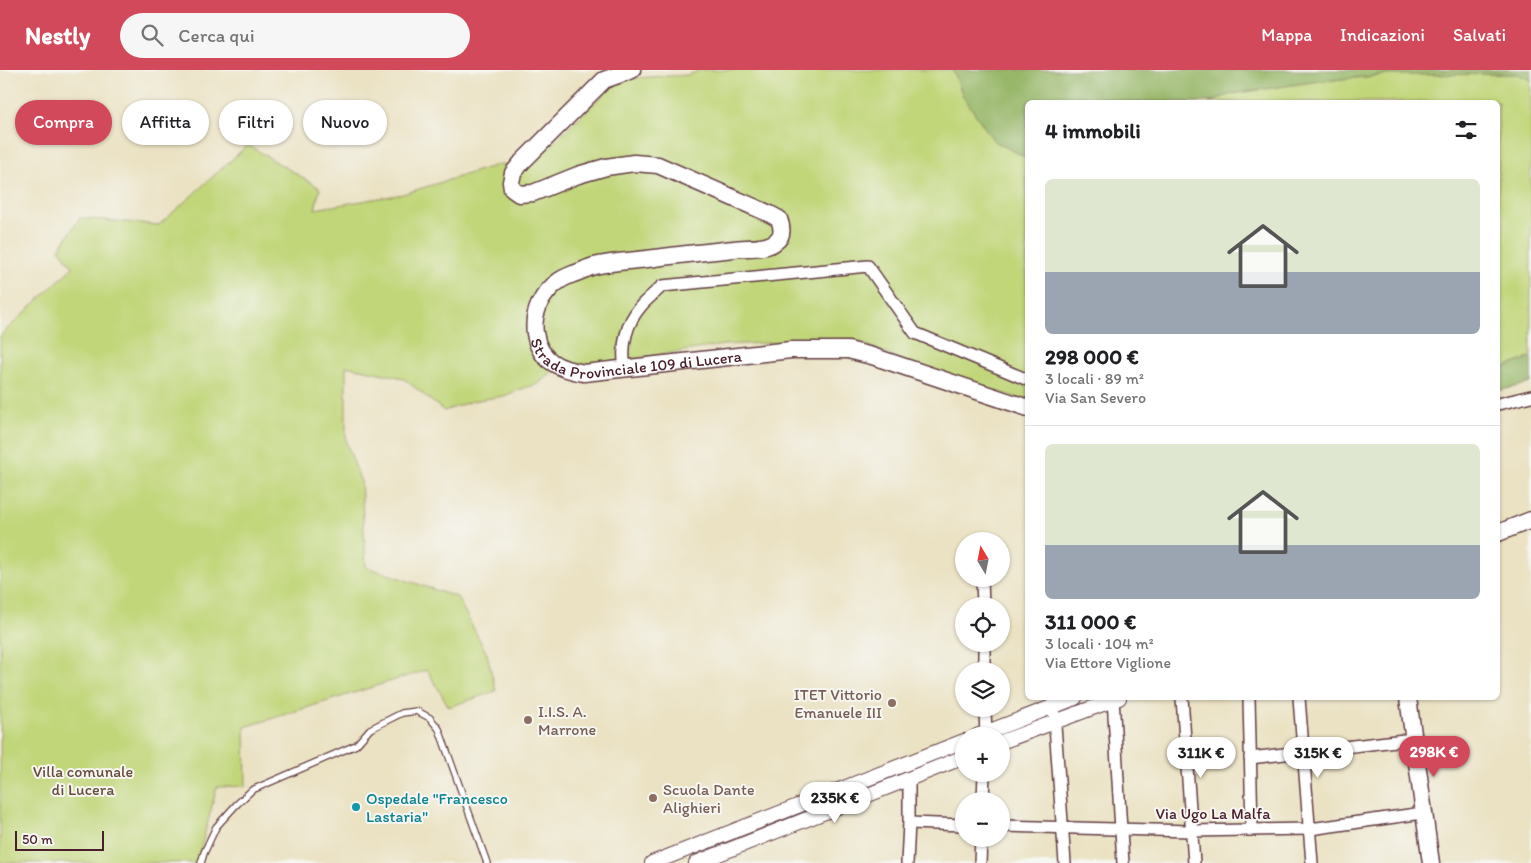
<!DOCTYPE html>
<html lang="it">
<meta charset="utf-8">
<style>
:root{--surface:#fff;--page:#f6f6f6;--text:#202124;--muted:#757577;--line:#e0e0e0;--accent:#d1495b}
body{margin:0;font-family:Itim,sans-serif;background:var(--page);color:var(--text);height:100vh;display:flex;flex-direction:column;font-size:19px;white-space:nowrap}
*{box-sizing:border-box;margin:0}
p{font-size:16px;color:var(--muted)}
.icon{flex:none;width:28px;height:28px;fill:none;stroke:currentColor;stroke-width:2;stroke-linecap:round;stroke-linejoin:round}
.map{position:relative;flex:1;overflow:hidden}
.drawer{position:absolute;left:1025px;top:30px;width:475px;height:600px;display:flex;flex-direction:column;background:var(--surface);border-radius:8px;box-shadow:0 1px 4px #0004}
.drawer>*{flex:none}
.top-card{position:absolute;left:15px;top:30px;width:475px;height:45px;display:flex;gap:10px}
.needle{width:32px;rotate:350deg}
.fabs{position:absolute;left:955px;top:462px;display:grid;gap:10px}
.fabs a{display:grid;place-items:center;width:55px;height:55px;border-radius:50%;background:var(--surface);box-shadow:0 1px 4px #0004;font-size:25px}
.scale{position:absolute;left:15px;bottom:12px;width:89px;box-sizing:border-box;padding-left:5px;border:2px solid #4a1f2b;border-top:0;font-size:14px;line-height:18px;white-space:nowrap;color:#4a1f2b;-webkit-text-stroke:4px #f6f6f2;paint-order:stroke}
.price{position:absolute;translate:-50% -42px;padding:0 11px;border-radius:18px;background:#fff;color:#222;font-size:16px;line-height:32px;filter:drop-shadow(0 1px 2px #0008)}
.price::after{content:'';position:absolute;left:50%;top:30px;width:15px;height:11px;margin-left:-8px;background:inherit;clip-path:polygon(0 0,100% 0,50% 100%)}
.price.selected{background:var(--accent);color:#fff}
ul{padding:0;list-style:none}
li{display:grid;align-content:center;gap:10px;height:265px;padding:0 20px}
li+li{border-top:1px solid var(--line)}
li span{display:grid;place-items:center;height:155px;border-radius:8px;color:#555}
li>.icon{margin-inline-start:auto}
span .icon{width:90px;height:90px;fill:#fffc;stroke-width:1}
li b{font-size:21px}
h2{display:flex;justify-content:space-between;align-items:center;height:60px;padding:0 20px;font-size:21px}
.tag{padding:0 18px;border-radius:22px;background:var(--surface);box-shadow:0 1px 4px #0004;font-size:18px;line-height:45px}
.tag.selected{background:var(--accent);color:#fff}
header{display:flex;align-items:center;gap:30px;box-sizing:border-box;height:70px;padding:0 25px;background:var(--accent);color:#fff}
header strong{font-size:24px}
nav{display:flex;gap:28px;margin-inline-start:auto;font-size:18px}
.search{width:350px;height:45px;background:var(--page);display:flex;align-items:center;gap:12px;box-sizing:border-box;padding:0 18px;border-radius:28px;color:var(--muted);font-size:19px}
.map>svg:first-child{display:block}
</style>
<header>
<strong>Nestly</strong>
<div class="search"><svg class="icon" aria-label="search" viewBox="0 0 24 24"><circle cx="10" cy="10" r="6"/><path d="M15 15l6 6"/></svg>Cerca qui</div>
<nav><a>Mappa</a><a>Indicazioni</a><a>Salvati</a></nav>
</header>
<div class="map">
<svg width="1531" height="793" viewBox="0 0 1531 793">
<rect width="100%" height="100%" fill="#f6f6f2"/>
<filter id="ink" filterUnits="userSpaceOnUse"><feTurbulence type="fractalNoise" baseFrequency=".02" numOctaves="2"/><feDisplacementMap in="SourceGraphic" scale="10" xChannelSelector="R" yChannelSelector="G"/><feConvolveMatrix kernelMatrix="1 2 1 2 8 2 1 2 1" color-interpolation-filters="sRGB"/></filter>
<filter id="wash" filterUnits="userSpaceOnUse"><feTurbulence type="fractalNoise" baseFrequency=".0096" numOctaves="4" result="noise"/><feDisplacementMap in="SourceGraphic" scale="20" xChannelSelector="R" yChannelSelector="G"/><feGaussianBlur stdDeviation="1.12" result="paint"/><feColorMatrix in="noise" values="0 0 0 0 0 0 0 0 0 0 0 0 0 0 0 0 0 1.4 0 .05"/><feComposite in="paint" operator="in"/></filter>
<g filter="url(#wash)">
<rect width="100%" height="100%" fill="#ebe2c3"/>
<g fill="#c1d679" stroke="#867a52">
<path d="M702,0H953L963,26L994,71L1027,88V331L901,290L853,269L723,275L600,294H561L538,314L524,318L504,326L472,331L444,341L403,308L346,296V372L361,412L366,497L457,527L487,584L496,621L449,637L427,600L245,657L246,716L217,717L197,793H0V266L73,197L59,179L80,148L159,155L248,75L320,118L315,139L403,124L500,94L529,96L612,16L633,8L687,5Z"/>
<path d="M1519,4L1531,10V287L1498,300V32H1209L1231,24L1312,12L1386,5Z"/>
</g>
<g fill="#98b769" stroke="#716b4a">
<path d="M953,0H1531V10L1518,4L1386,5L1312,12L1231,24L1209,32H1028L1027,88L994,71L963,26Z"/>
<path d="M1531,287V313L1498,321V300Z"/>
</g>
</g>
<g filter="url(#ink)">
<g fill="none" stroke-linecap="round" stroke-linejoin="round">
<defs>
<path id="service" d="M201,793L204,783L216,757L236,735L252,720L356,675L370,659L402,643L417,641L430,648L439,659L487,793"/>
<g id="minor">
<path d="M625,299C621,276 626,253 641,236C647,229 655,223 662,216L868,196L915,263L1028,310"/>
<path d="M1498,334L1531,326"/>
<path d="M982,509L983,536"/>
<path d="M984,574V601"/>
<path d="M1053,628L1065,793"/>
<path d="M1113,628L1123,793"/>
<path d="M1182,628L1194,793"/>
<path d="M1249,628L1252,760"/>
<path d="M1299,628L1312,793"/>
<path d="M985,639L986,666"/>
<path d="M1250,688L1413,669"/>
<path d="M983,731L984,704"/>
<path d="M909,753L964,755"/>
<path d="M1001,756L1191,761L1310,759L1423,743"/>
<path d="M907,793L909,753V709"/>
<path d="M980,793L981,769"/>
</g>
<g id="tertiary">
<path d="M977,666L1075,628"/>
<path d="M1001,672L1119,628"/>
<path d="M652,793L964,671"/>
<path d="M696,793L964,687"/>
</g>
<g id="secondary">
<path id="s1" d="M632,0L604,10L522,92L513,103L511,112L512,119L519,124L533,123L578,105L606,97L634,93L658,95L770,144L779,149C782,157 784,166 775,172C764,180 746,177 734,179C705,182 676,185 647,189C630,191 611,192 594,196C587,198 580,202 573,204C568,206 563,208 559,211C542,223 532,243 535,263C539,291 559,299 584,303L791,280H848L872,286L1028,338"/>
<path d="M1498,463L1531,450"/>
<path d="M1408,628L1431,793"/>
</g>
</defs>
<use href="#service" stroke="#623c42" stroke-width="8"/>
<use href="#minor" stroke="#623c42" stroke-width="14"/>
<use href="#tertiary" stroke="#623c42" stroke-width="16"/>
<use href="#secondary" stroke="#623c42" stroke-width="19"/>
<use href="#service" stroke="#fff" stroke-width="5.5"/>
<use href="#minor" stroke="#fff" stroke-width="11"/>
<use href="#tertiary" stroke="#fff" stroke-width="14"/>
<use href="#secondary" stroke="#fff" stroke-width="16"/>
</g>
</g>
<g fill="#8d6e63" stroke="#f6f6f2" stroke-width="2">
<circle cx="892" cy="633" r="5"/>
<circle cx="528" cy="650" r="5"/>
<circle cx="653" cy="728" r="5"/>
</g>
<circle fill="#0f9aa8" stroke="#f6f6f2" stroke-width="2" cx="356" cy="737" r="5"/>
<g text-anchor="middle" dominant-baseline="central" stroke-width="4" stroke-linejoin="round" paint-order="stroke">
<g font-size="16" fill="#4a1f2b" stroke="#f6f6f2">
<text stroke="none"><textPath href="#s1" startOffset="885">Strada Provinciale 109 di Lucera</textPath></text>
<text x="1213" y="743">Via Ugo La Malfa</text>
</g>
<g font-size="16" fill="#785e54" stroke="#f6f6f2" text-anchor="start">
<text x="882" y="624" text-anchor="end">ITET Vittorio<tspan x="882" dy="18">Emanuele III</tspan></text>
<text x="538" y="641">I.I.S. A.<tspan x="538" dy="18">Marrone</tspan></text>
<text x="663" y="719">Scuola Dante<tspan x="663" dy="18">Alighieri</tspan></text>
</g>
<g font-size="16" fill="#684d3e" stroke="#f6f6f2">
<text x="83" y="701">Villa comunale<tspan x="83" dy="18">di Lucera</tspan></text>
</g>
<g font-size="16" fill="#0d838f" stroke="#f6f6f2" text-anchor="start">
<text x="366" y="728">Ospedale "Francesco<tspan x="366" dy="18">Lastaria"</tspan></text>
</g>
</g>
</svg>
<div class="fabs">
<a><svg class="needle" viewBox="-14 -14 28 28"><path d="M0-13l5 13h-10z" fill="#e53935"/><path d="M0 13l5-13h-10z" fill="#757577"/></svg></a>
<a><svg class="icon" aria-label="locate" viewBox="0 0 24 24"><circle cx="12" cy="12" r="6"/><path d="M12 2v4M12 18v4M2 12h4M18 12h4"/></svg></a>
<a><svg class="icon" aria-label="layers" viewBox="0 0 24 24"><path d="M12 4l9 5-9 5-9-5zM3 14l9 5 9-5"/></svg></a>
<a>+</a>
<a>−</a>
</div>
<div class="scale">50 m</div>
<b class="price selected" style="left:1434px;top:708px">298K €</b>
<b class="price" style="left:1201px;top:709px">311K €</b>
<b class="price" style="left:1318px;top:709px">315K €</b>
<b class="price" style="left:835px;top:754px">235K €</b>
<div class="top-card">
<a class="tag selected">Compra</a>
<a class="tag">Affitta</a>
<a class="tag">Filtri</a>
<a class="tag">Nuovo</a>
</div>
<section class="drawer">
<h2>4 immobili<svg class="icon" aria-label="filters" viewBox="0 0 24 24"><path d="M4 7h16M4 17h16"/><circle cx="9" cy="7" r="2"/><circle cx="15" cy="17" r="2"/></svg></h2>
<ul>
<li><span style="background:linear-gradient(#dfe7d0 60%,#9aa5b1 0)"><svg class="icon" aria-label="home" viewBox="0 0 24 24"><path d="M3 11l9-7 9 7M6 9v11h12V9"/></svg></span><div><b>298 000 €</b><p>3 locali · 89 m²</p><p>Via San Severo</p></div></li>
<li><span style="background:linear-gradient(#dfe7d0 65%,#9aa5b1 0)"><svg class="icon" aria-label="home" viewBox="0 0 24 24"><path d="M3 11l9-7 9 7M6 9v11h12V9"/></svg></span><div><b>311 000 €</b><p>3 locali · 104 m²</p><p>Via Ettore Viglione</p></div></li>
</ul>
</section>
</div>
